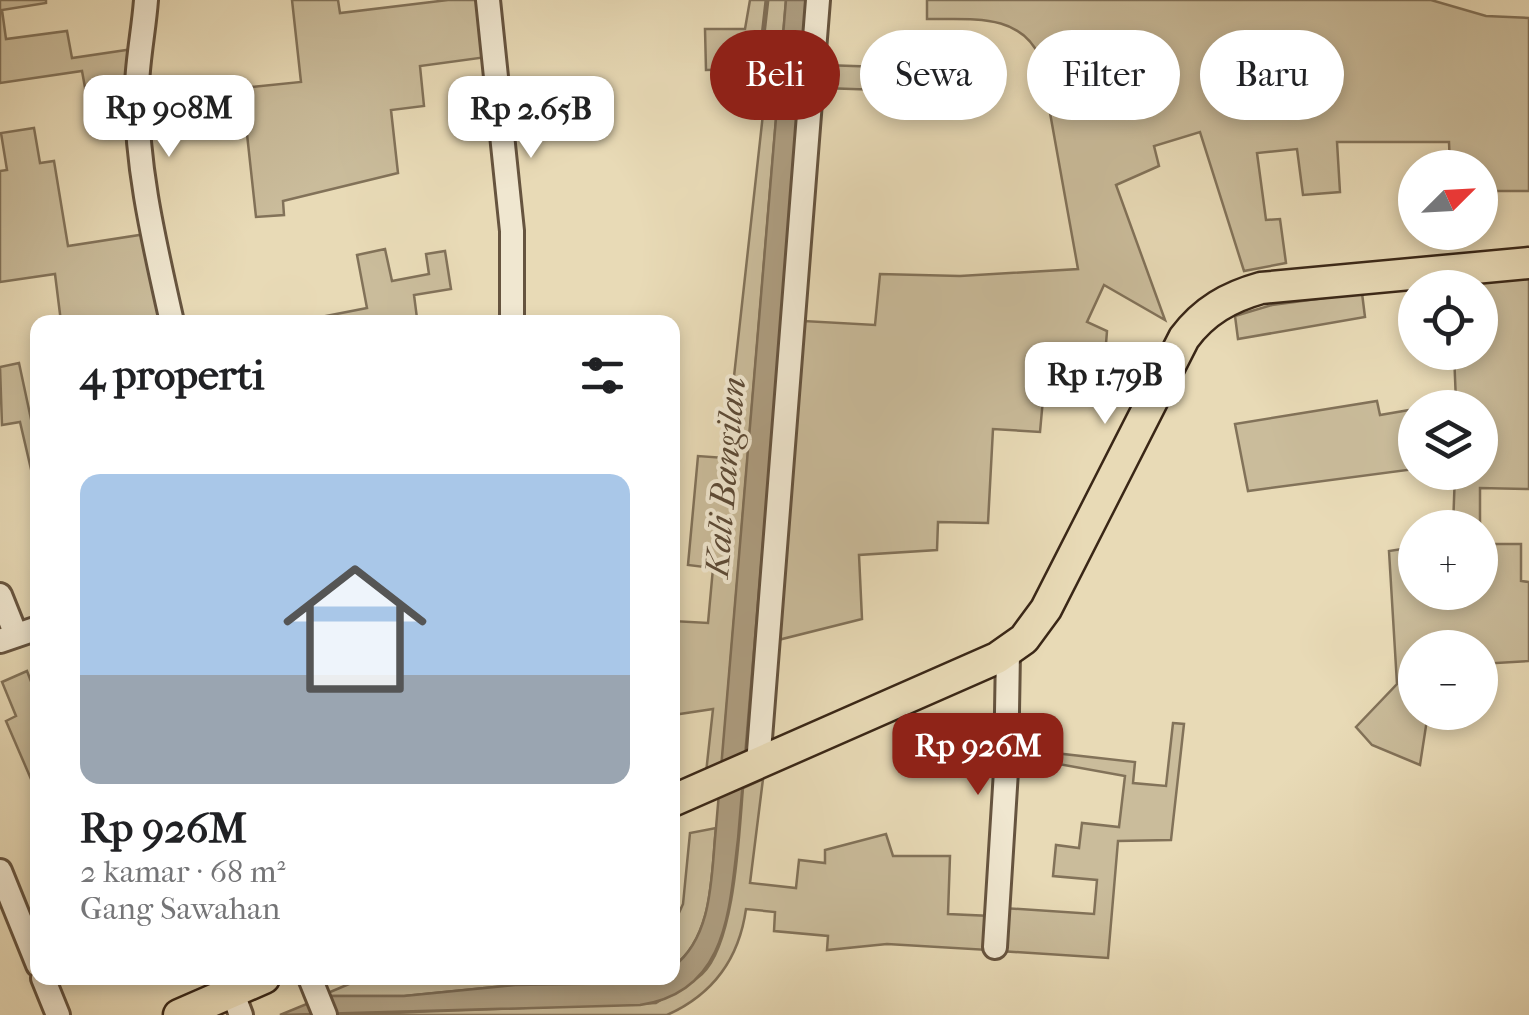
<!DOCTYPE html>
<html lang="id">
<meta charset="utf-8">
<style>
:root{--surface:#fff;--page:#f2f2f2;--text:#202124;--muted:#757577;--line:#e0e0e0;--accent:#8f2418}
body{margin:0;font-family:"IM FELL French Canon",serif;background:var(--page);color:var(--text);height:100vh;display:flex;flex-direction:column;font-size:38px;white-space:nowrap}
*{box-sizing:border-box;margin:0}
p{font-size:32px;color:var(--muted)}
.icon{flex:none;width:55px;height:55px;fill:none;stroke:currentColor;stroke-width:2;stroke-linecap:round;stroke-linejoin:round}
.map{position:relative;flex:1;overflow:hidden}
.side{position:absolute;left:30px;top:315px;width:650px;height:670px;display:flex;flex-direction:column;background:var(--surface);border-radius:20px;box-shadow:0 5px 15px #0003}
.side>*{flex:none}
.banner{position:absolute;left:710px;top:30px;width:668px;height:90px;display:flex;gap:20px}
.needle{width:65px;rotate:66deg}
.tools{position:absolute;left:1398px;top:150px;display:grid;gap:20px}
.tools a{display:grid;place-items:center;width:100px;height:100px;border-radius:50%;background:var(--surface);box-shadow:0 5px 15px #0003;font-size:50px}
.price{position:absolute;translate:-50% -85px;padding:0 22px;border-radius:20px;background:#fff;color:#222;font-size:32px;line-height:65px;filter:drop-shadow(0 2px 5px #0008)}
.price::after{content:'';position:absolute;left:50%;top:60px;width:30px;height:22px;margin-left:-15px;background:inherit;clip-path:polygon(0 0,100% 0,50% 100%)}
.price.active{background:var(--accent);color:#fff}
ul{padding:0;list-style:none}
li{display:grid;align-content:center;gap:20px;height:530px;padding:0 50px}
li+li{border-top:2px solid var(--line)}
li span{display:grid;place-items:center;height:310px;border-radius:20px;color:#555}
li>.icon{margin-inline-start:auto}
span .icon{width:180px;height:180px;fill:#fffc;stroke-width:1}
li b{font-size:42px}
h2{display:flex;justify-content:space-between;align-items:center;height:120px;padding:0 50px;font-size:42px}
.pill{padding:0 35px;border-radius:45px;background:var(--surface);box-shadow:0 5px 15px #0003;font-size:35px;line-height:90px}
.pill.active{background:var(--accent);color:#fff}
.map>svg:first-child{display:block}
</style>
<div class="map">
<svg width="1529" height="1015" viewBox="0 0 1529 1015">
<rect width="100%" height="100%" fill="#e8dab6"/>
<filter id="stains"><feTurbulence type="fractalNoise" baseFrequency=".002" numOctaves="4"/><feColorMatrix values="0 0 0 0 .2 0 0 0 0 .09 0 0 0 0 .02 0 0 0 .5 -.17"/></filter>
<radialGradient id="worn" r=".72"><stop offset=".6" stop-color="#630" stop-opacity="0"/><stop offset="1" stop-color="#630" stop-opacity=".3"/></radialGradient>
<g fill="#cabc9b" stroke="#827259" stroke-width="2.5">
<path d="M0,0H46V3L2,10L6,39L67,31L72,58L133,49L130,86L86,93L82,71L0,83Z"/>
<path d="M292,0H338L340,13L448,0H481L487,57L420,66L424,106L391,110L398,173L283,201L284,215L256,217L242,88L301,82Z"/>
<path d="M750,0H786L722,764L706,773L713,709L673,715V621L708,623L713,568L688,565L698,456L725,458L763,114L740,113L744,69L706,70L705,29H745Z"/>
<path d="M927,0H1431L1486,16L1529,18V191H1480V168L1450,167L1449,142H1337L1340,192L1303,195L1297,149L1257,153L1266,220L1280,219L1286,263L1244,271L1200,132L1154,146L1159,166L1116,185L1165,320L1104,285L1087,322L1107,331L1102,394L1044,388L1040,432L993,429L988,523L938,522L937,550L859,555L862,619L778,640L804,321L875,325L880,274L960,276L1078,269L1040,57C1019,12 971,20 927,19Z"/>
<path d="M824,65L881,67V90L823,88Z"/>
<path d="M34,128L40,163L54,161L68,246L146,234L165,322H61L55,274L0,282V171L7,170L1,133Z"/>
<path d="M385,249L392,281L429,274L426,254L445,251L451,289L414,295L417,318L403,322H318L316,318L367,308L357,255Z"/>
<path d="M1529,273V489L1480,488V527H1453L1455,473L1480,472V408H1425L1456,402L1454,353L1480,352V288L1450,287V283Z"/>
<path d="M1362,293L1365,317L1238,339L1235,316L1272,305Z"/>
<path d="M19,363L31,419L37,418V495L20,422L2,425L0,367Z"/>
<path d="M1377,401L1380,415L1415,409V469L1248,491L1235,424Z"/>
<path d="M1480,544H1521V581L1529,582V661L1480,664V648H1415V712L1428,713L1420,765L1372,745L1356,727L1397,684L1389,551L1415,547V592H1480Z"/>
<path d="M27,671L37,697V793L6,721L16,716L2,682Z"/>
<path d="M1173,723L1184,724L1171,840L1118,841L1108,958L1000,951L1003,908L1094,914L1097,880L1053,876L1056,845L1079,848L1082,823L1119,827L1125,776L1053,763L1054,753L1135,762L1133,783L1166,786Z"/>
<path d="M763,779L750,883L796,888L799,860L825,863V850L886,834L893,856H950L948,914L991,916L988,950L887,944L827,950L828,936L774,931L775,912L746,909C739,959 714,994 667,1015H331L656,1003C670,994 689,986 702,974C735,943 739,834 743,788Z"/>
<path d="M716,828C711,874 714,936 673,967V926L683,904L690,833Z"/>
<path d="M363,978H654L637,983L516,985L404,996H326L309,1001Z"/>
</g>
<path fill="#ad9d80" stroke="#7f6e56" stroke-width="2.5" d="M786,0H809L738,839C729,910 728,992 640,1005L280,1015L326,996H404L515,985L637,983L654,978H672L673,967C714,936 711,874 716,828Z"/>
<g fill="none" stroke-linecap="round" stroke-linejoin="round">
<path stroke="#7f6e56" stroke-width="5" d="M762,44L767,0"/>
<defs>
<g id="minor">
<path d="M146,0C144,28 138,57 137,85C135,164 155,246 172,322"/>
<path d="M488,0L512,231V322"/>
<path d="M0,595L16,635"/>
<path d="M0,641L38,628"/>
<path d="M758,764L818,0"/>
<path d="M0,871L38,965"/>
<path d="M995,947L1006,771L1008,652"/>
<path d="M43,978L58,1015"/>
<path d="M310,978L325,1015"/>
<path d="M232,991L241,1015"/>
</g>
<g id="major">
<path d="M672,801L997,658L1024,639L1046,609L1184,338C1204,311 1229,297 1261,288L1529,263"/>
<path d="M179,1015L264,978"/>
</g>
</defs>
<use href="#minor" stroke="#66543f" stroke-width="28"/>
<use href="#major" stroke="#3a2717" stroke-width="35"/>
<use href="#minor" stroke="#f0e7d0" stroke-width="22"/>
<use href="#major" stroke="#e8dab6" stroke-width="30"/>
</g>
<g text-anchor="middle" dominant-baseline="central" stroke-width="8" stroke-linejoin="round" paint-order="stroke">
<g font-size="35" font-style="italic" fill="#5c4a36" stroke="#f0e7d0">
<text transform="translate(725 477) rotate(-85)">Kali Bangilan</text>
</g>
</g>
<rect width="100%" height="100%" filter="url(#stains)"/>
<rect width="100%" height="100%" fill="url(#worn)"/>
</svg>
<div class="tools">
<a><svg class="needle" viewBox="-14 -14 28 28"><path d="M0-13l5 13h-10z" fill="#e53935"/><path d="M0 13l5-13h-10z" fill="#757577"/></svg></a>
<a><svg class="icon" aria-label="locate" viewBox="0 0 24 24"><circle cx="12" cy="12" r="6"/><path d="M12 2v4M12 18v4M2 12h4M18 12h4"/></svg></a>
<a><svg class="icon" aria-label="layers" viewBox="0 0 24 24"><path d="M12 4l9 5-9 5-9-5zM3 14l9 5 9-5"/></svg></a>
<a>+</a>
<a>−</a>
</div>
<b class="price" style="left:169px;top:160px">Rp 908M</b>
<b class="price" style="left:531px;top:161px">Rp 2.65B</b>
<b class="price" style="left:1105px;top:427px">Rp 1.79B</b>
<b class="price active" style="left:978px;top:798px">Rp 926M</b>
<div class="banner">
<a class="pill active">Beli</a>
<a class="pill">Sewa</a>
<a class="pill">Filter</a>
<a class="pill">Baru</a>
</div>
<section class="side">
<h2>4 properti<svg class="icon" aria-label="filters" viewBox="0 0 24 24"><path d="M4 7h16M4 17h16"/><circle cx="9" cy="7" r="2"/><circle cx="15" cy="17" r="2"/></svg></h2>
<ul>
<li><span style="background:linear-gradient(#a9c7e8 65%,#9aa5b1 0)"><svg class="icon" aria-label="home" viewBox="0 0 24 24"><path d="M3 11l9-7 9 7M6 9v11h12V9"/></svg></span><div><b>Rp 926M</b><p>2 kamar · 68 m²</p><p>Gang Sawahan</p></div></li>
</ul>
</section>
</div>
